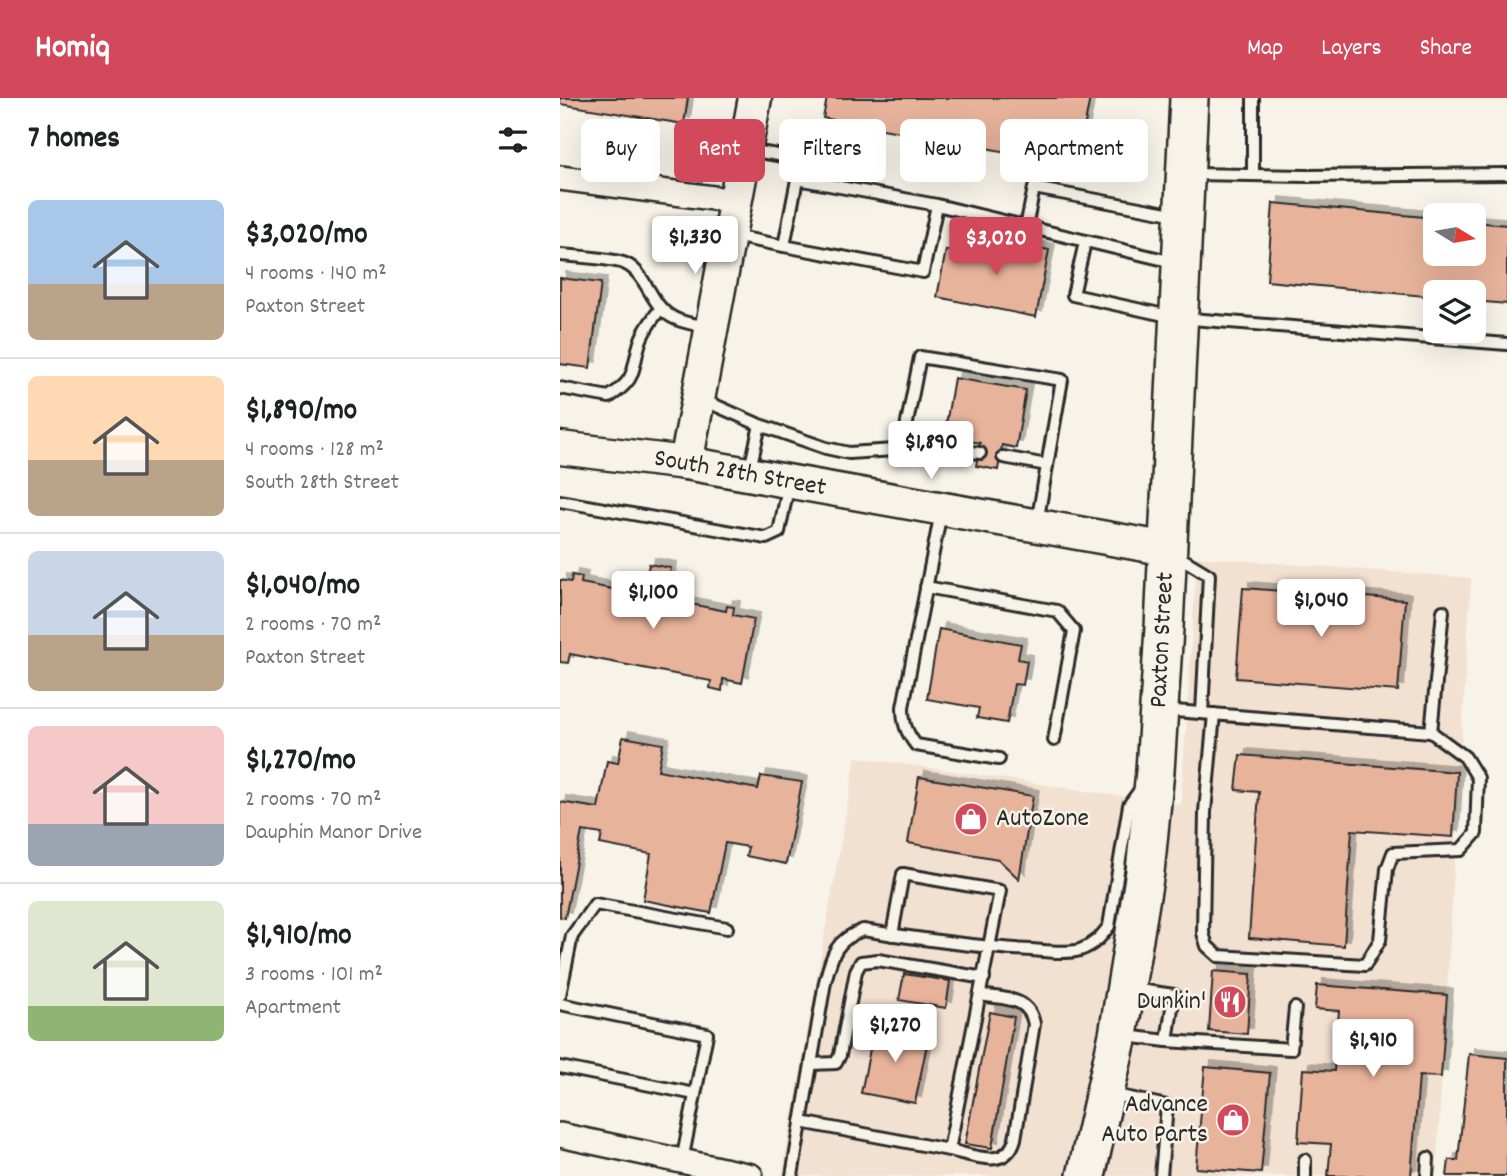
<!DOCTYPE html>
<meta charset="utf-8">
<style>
:root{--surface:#fff;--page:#f2f2f2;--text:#202124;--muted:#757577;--line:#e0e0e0;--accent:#d1495b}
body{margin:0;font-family:Dekko,sans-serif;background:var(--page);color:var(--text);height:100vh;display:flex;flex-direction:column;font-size:26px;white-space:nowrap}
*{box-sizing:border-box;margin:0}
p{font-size:23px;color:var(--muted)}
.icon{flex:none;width:38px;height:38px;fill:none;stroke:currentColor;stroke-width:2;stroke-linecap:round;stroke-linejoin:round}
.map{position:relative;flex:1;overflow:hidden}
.side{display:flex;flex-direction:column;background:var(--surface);width:560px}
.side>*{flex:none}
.banner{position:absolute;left:21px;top:21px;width:665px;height:63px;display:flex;gap:14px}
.needle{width:46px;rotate:101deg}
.buttons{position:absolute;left:863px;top:105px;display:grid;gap:14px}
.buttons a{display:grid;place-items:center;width:63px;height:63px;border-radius:10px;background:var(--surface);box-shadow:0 7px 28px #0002;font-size:35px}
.price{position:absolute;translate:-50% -60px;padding:0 16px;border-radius:7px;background:#fff;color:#222;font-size:23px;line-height:46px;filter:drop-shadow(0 2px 4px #0008)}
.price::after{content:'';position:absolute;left:50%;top:42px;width:21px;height:16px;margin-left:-10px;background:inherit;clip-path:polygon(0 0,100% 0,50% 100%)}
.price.active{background:var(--accent);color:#fff}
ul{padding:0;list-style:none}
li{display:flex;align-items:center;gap:21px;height:175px;padding:0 28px}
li+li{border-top:2px solid var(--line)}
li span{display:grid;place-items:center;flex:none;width:196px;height:140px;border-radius:10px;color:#555}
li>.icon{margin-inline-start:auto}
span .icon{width:84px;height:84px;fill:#fffc;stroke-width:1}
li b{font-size:30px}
h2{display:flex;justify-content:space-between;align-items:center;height:84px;padding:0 28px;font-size:30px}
.tag{padding:0 24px;border-radius:10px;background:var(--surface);box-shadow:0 7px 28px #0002;font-size:24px;line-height:63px}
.tag.active{background:var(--accent);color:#fff}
header{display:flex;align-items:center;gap:42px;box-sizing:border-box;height:98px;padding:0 35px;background:var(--accent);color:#fff}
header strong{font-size:33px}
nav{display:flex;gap:38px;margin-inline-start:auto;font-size:24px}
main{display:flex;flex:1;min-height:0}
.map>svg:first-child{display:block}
</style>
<header>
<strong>Homiq</strong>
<nav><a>Map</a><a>Layers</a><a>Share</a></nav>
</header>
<main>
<section class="side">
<h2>7 homes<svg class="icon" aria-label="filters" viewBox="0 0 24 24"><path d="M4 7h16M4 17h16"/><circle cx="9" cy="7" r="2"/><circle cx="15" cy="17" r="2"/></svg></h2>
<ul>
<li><span style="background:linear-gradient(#a9c7e8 60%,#b9a48a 0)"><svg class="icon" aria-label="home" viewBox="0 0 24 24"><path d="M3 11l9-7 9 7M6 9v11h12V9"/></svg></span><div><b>$3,020/mo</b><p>4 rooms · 140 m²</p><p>Paxton Street</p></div></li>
<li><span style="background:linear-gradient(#ffd9b3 60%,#b9a48a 0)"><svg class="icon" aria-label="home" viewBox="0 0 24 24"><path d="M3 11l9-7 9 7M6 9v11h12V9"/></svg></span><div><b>$1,890/mo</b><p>4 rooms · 128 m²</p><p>South 28th Street</p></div></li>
<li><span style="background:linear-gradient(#c9d6e8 60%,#b9a48a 0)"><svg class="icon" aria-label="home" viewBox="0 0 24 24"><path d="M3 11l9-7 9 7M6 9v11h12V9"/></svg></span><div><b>$1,040/mo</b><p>2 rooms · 70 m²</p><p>Paxton Street</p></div></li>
<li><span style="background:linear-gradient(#f6c9c9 70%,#9aa5b1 0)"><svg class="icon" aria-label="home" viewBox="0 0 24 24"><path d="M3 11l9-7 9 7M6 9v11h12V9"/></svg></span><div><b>$1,270/mo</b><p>2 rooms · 70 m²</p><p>Dauphin Manor Drive</p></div></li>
<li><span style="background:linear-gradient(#dfe7d0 75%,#8fb573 0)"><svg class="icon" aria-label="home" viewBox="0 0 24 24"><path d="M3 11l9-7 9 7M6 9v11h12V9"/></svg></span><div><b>$1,910/mo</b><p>3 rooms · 101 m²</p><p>Apartment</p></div></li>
</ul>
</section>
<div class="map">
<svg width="947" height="1078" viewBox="0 0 947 1078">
<defs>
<filter id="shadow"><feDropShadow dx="6" dy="-6" stdDeviation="0" flood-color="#0004"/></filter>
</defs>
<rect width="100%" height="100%" fill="#f7f3e8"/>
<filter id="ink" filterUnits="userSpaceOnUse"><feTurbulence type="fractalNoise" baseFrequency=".0143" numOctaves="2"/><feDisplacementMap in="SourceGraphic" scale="14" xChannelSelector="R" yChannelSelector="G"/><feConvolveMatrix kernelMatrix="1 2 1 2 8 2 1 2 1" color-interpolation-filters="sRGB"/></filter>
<g filter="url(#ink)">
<path fill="#f2e0d1" d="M637,459L911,480L876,1078H222L296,659L621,707Z"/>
<g fill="#e8b39b" stroke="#2b2b2b" stroke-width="2" filter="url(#shadow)">
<path d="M0,0H128L124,26L0,6Z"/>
<path d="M267,0H530L517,67L263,20Z"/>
<path d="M713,105L875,120V156H914V124L947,127V206L914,203V194H875V199L707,183Z"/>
<path d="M439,142L489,152L476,219L377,199L386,152L405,156L407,146L437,152Z"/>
<path d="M0,180L41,185L30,270L0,266Z"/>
<path d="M394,280L466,292L456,350L442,347L438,372L416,368L420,345L384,338Z"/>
<path d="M89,466L111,470L105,501L166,513L167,508L174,509L173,517L194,521L182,585L163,581L162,593L150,590L151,583L10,556L8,565L0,564V482L11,484L12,477L22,479L21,485L83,497Z"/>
<path d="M683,490L845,502L838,593L676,580Z"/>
<path d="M379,531L461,546L458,561L467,563L463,587L454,586L447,625L417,620L419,610L367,601Z"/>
<path d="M63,639L103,646L98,672L198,691L201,678L242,684L226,766L186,758L188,749L165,745L151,815L83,802L91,756L40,746L42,736L22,733L5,820L0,819V704L38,710L47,663L58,665Z"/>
<path d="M680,657L897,674L893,739L792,732L784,848L689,840L699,694L676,692Z"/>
<path d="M359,679L473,698L459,781L438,761L348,745Z"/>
<path d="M653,873L691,876L687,936L649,933Z"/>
<path d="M344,876L390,883L386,910L339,902Z"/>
<path d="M757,887L887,897L881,979L859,978L851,1078H768L771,1046L738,1044L743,971L774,973L779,913L755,911Z"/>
<path d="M430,914L454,919L432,1050L405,1046Z"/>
<path d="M315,927L369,936L355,1005L301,995Z"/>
<path d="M909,956L947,960V1078H887L889,1062H898Z"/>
<path d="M645,969L710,975L701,1075L636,1070Z"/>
</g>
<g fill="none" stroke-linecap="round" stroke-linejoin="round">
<defs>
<g id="lane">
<path d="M632,76L747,78L947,76"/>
<path d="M693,76V0"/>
<path d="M237,81L377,107L617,165"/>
<path d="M466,129L474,90L617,117"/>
<path d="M173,138L224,148L241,61L188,52"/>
<path d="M525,144L513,197L618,220L947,246"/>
<path d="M224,148L363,174L377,107"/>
<path d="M0,157C14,158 56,161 66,166C87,176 90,207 112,219C122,225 137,227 149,229"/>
<path d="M0,290L49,299C78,280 71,273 80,244C84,231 93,221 100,211"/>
<path d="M141,301L200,327L266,350L289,355L364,350L420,355"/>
<path d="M342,350L360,259L502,282L477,425"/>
<path d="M443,359L487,367"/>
<path d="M189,375L200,327"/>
<path d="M0,403L206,440L219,434L229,385"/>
<path d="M381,414L343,609C343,625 346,634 356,647L439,661"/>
<path d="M616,457L649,477L642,615"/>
<path d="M366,489L497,513L514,533L494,642"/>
<path d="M603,612L871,634L883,513"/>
<path d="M654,616L645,714L643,835L647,848L658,858L805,867L820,842L827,771L833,755L901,752L916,735L918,680L905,659L871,634"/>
<path d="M0,897L12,838L35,806L167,830"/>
<path d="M0,906L147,936L122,1063"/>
<path d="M565,938L607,943L614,897L572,891"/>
<path d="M607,943L731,951L735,910"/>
<path d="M251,966L276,965L280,957L296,873L301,864L318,862L424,880"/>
<path d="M0,969L135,996"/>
<path d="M551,996L607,1008L601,1078"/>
<path d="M241,1024L389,1052L440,793L343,776L332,837"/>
<path d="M389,1052C413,1057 446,1073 455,1041L474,926C469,898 443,901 420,897"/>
<path d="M232,1078L265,884C272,857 275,842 303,832C359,841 415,849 471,852C486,853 506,856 520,852C534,847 541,839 549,828L569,707L580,692"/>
<path d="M745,1078V1062"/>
<path d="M867,1078L868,1060"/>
</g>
<g id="street">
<path d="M0,80L176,103"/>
<path d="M0,1037L191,1078"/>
</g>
<g id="secondary">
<path d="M0,350L126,365L608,451"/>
<path d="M126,365L195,0"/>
</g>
<path id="primary" d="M526,1078L558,937L585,774L595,673L604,530L629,0"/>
</defs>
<use href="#lane" stroke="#2b2b2b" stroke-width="16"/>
<use href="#street" stroke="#2b2b2b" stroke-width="28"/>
<use href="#secondary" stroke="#2b2b2b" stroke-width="37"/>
<use href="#primary" stroke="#2b2b2b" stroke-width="42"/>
<use href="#lane" stroke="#f7f3e8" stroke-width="10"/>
<use href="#street" stroke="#f7f3e8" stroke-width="23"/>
<use href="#secondary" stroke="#f7f3e8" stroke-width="32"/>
<use href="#primary" stroke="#f7f3e8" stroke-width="37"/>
</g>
</g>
<defs>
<symbol id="shop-disc" viewBox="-11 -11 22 22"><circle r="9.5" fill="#d1495b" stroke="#f7f3e8"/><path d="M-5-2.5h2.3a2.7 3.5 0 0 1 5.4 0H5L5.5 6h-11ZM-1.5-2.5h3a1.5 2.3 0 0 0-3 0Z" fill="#fff"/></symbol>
<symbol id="restaurant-disc" viewBox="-11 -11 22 22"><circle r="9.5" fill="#d1495b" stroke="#f7f3e8"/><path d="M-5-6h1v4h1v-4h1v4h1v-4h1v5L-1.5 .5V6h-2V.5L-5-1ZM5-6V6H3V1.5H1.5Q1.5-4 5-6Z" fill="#fff"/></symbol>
</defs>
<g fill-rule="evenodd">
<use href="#shop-disc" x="392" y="702" width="38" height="38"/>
<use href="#restaurant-disc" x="651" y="885" width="38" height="38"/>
<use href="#shop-disc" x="654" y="1003" width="38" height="38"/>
</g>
<g text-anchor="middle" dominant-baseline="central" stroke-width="5" stroke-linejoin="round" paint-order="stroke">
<g font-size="26" fill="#2b2b2b" stroke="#f7f3e8">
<text transform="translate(180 376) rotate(10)">South 28th Street</text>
<text transform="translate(603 542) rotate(-87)">Paxton Street</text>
</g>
<g font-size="26" fill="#2b2b2b" stroke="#f7f3e8" text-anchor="end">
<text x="436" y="721" text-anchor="start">AutoZone</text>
<text x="646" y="904">Dunkin'</text>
<text x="648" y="1007">Advance<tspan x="648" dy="30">Auto Parts</tspan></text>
</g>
</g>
</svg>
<div class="buttons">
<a><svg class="needle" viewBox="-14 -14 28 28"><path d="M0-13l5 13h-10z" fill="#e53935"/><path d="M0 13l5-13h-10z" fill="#757577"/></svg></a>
<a><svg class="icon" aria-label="layers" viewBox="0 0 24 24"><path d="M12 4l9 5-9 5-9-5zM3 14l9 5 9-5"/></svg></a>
</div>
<b class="price" style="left:135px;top:178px">$1,330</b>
<b class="price active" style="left:436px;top:179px">$3,020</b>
<b class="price" style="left:371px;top:383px">$1,890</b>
<b class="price" style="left:93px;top:533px">$1,100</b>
<b class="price" style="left:761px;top:541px">$1,040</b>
<b class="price" style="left:335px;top:966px">$1,270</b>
<b class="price" style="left:813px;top:981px">$1,910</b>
<div class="banner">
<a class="tag">Buy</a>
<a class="tag active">Rent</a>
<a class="tag">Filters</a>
<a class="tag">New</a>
<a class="tag">Apartment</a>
</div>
</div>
</main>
